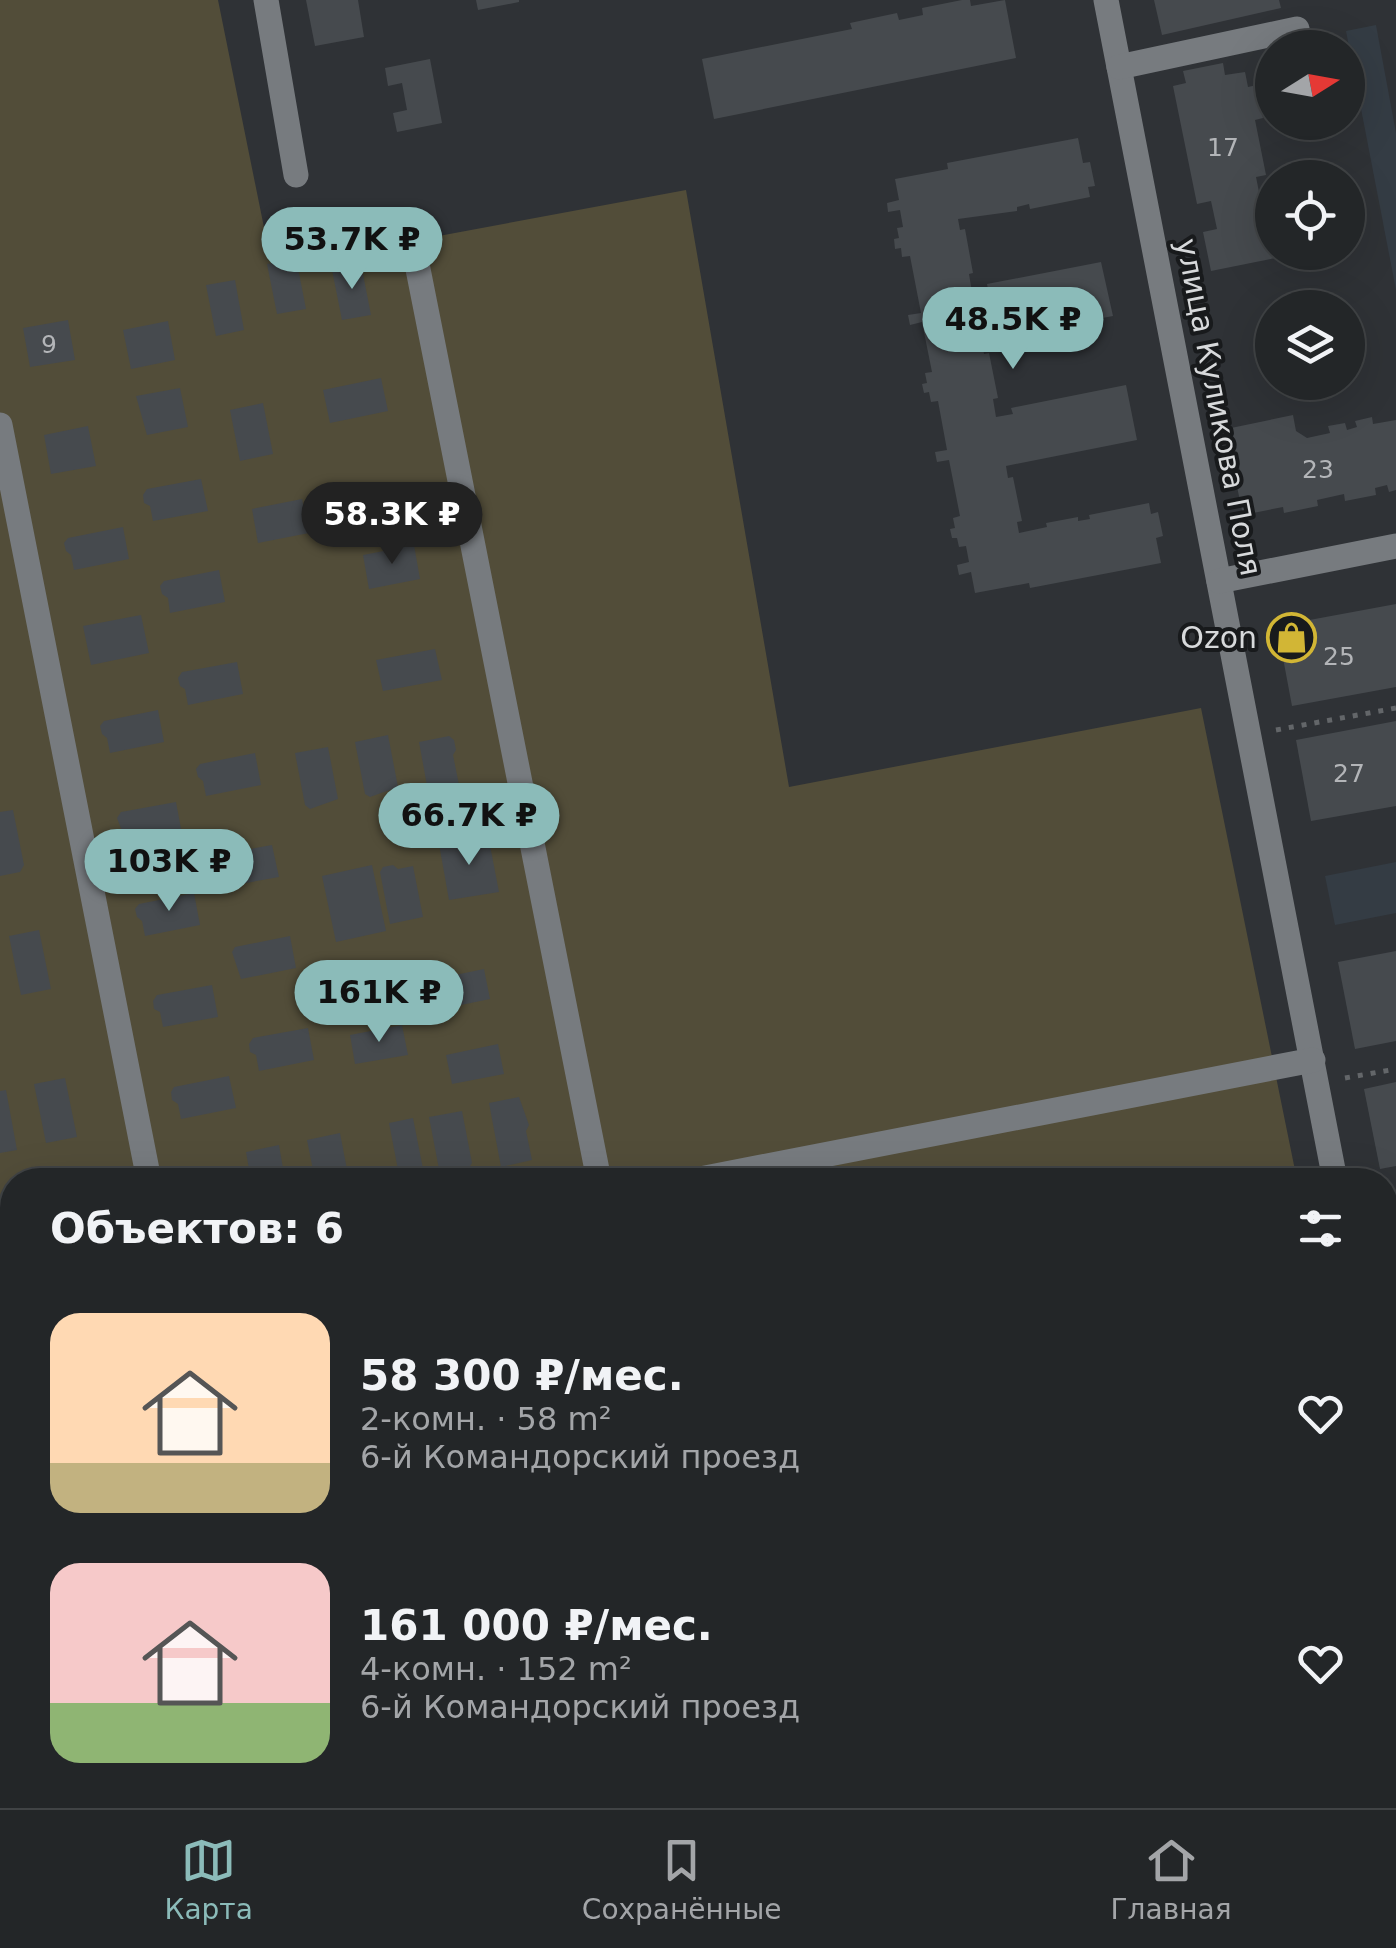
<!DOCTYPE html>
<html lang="ru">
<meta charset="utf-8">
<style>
:root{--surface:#232628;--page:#2b2e30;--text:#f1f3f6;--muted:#a3a5a8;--line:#404345;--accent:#8bbbb9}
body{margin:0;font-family:"DejaVu Sans",sans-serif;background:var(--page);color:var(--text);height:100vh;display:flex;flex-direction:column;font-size:38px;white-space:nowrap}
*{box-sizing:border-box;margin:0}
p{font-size:32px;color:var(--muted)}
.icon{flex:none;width:55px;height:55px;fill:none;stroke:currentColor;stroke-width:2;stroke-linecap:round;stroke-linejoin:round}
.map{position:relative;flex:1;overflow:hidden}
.panel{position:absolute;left:0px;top:1168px;width:1398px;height:642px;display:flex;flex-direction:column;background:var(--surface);border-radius:40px 40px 0 0;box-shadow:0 10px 40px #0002,0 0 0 2px var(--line)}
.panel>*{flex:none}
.needle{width:65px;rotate:79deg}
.fabs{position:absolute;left:1255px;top:30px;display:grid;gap:20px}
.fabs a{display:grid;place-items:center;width:110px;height:110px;border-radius:50%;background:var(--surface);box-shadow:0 10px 40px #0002,0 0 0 2px var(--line);font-size:50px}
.price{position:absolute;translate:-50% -85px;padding:0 22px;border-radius:35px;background:var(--accent);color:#111;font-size:32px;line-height:65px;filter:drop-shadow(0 2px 5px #0008)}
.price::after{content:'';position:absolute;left:50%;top:60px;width:30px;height:22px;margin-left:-15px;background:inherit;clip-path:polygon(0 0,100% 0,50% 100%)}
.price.on{background:#222;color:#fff}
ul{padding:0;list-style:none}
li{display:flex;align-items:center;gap:30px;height:250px;padding:0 50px}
li span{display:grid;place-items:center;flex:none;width:280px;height:200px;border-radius:30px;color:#555}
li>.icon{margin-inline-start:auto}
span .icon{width:120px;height:120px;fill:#fffc;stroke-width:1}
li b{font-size:42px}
h2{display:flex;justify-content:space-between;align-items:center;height:120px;padding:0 50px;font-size:42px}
.dock{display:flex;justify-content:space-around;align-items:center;height:140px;border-top:2px solid var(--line);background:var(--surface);font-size:28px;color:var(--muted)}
.dock a{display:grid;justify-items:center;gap:5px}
.dock .on{color:var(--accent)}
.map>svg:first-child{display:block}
</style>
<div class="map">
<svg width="1396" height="1808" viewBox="0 0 1396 1808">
<rect width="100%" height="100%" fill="#2f3236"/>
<g fill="#343c44">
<path d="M1376,25L1396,133V290L1346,31Z"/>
<path d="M1396,862V913L1335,925L1325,876Z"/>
</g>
<g fill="#524d39">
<path d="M0,0H218L272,267L686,190L789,787L1201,708L1297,1180H12V1798H491L445,1808H0Z"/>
<path d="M599,1798H1161L1124,1808H552Z"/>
</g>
<g fill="#464a4e">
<path d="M306,0H358L364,37L315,46Z"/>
<path d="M476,0H519V2L478,10Z"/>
<path d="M962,0H970L971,6L1005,0L1016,58L714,119L702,59L852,29L850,23L897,13L899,20L923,15L922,8Z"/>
<path d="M1154,0H1279L1281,8L1162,35Z"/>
<path d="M430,59L442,123L397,132L393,113L407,110L402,83L388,86L385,68Z"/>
<path d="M1223,63L1225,75L1245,72L1248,87L1257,85L1263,118L1255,120L1266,175L1256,177L1259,192L1272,189V252L1295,254L1211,271L1203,232L1217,229L1211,201L1197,204L1173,86L1186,83L1183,71Z"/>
<path d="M1078,138L1083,163L1090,162L1095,186L1088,187L1090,197L1030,209L1029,204L1017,207V211L958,219L960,230L965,229L973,273L969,274L972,292L988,289L987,284L1101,262L1113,316L982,341L984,354L989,353L998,398L993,399L996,417L1013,414L1011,408L1126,385L1137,440L1006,466L1008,478L1013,477L1022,521L1017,522L1019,533L1047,527L1046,523L1078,517V521L1090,519L1089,515L1149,503L1151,514L1158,512L1163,536L1156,538L1161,563L1030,588L1029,583L975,593L971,572L959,575L957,565L969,562L966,546L959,547L957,538H952L950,529L955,528L953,518L960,516L949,460L937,462L935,452L947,450L938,401L931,402L929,392L924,393L922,384L927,383L925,373L932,372L922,322L910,325L908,315L921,313L910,256L902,257L901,248L895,249L894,239L899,238L897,228L903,227L900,210L888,212L887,203L899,200L895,179L948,169L947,163Z"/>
<path d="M1341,169L1343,178H1310L1309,176Z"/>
<path d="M1348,209L1356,242L1348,244Z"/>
<path d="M296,258L306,309L277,314L267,264Z"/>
<path d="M361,264L371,315L342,320L332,270Z"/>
<path d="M235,280L244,330L216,336L206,285Z"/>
<path d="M68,320L75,360L30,367L23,328Z"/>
<path d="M168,321L175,360L131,369L123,330Z"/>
<path d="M381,378L388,411L330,423L323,390Z"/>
<path d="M180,388L188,427L147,435L136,396Z"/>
<path d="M263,403L273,454L240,461L230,410Z"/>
<path d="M1293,415L1296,431L1307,438L1330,433L1328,426L1345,423L1347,430L1357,427L1355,421L1372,417L1373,424L1396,420V490L1389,492L1387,485L1375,488L1376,495L1345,501L1344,494L1317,500L1318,506L1284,513L1283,507L1243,515L1236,482L1242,481L1237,457L1232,458L1228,442L1234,440L1231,428Z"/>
<path d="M88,426L96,466L51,474L44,435Z"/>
<path d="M201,479L208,511L153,521L150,506L144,503L143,495L147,489Z"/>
<path d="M403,488L409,522L358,532L352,498Z"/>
<path d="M302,499L309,533L258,543L252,509Z"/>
<path d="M123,527L129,559L74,570L71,555L66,551L64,543L68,538Z"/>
<path d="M414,545L420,579L369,589L363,555Z"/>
<path d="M219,570L225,602L170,613L168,598L162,594L160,586L164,581Z"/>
<path d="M1396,604V687L1292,706L1277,626Z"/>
<path d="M141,615L149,653L91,665L83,626Z"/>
<path d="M435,649L442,680L383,691L376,660Z"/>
<path d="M237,662L243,694L188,705L185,689L180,686L178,678L182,672Z"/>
<path d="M158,710L164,742L110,753L107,738L102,734L100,726L104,721Z"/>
<path d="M1396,721V806L1311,821L1296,740Z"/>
<path d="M388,735L398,787L370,797L365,794L355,742Z"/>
<path d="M449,736L454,740L456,750L453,755L459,785L428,791L419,742Z"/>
<path d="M328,747L338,799L310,809L305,805L295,753Z"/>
<path d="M255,753L261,785L206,796L203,781L198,777L196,769L200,764Z"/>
<path d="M176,802L182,834L127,844L117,818L121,812Z"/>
<path d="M13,810L24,865L20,872L0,876V812Z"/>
<path d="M488,835L499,892L449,900L439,844Z"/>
<path d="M272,845L279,877L224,887L221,872L215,869L214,861L218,855Z"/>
<path d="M372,865L386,931L336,942L322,876Z"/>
<path d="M393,865L398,869L413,866L423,917L390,924L380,872L383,867Z"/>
<path d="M194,893L200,925L145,936L142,921L137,917L135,909L139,904Z"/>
<path d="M39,930L51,989L21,995L9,936Z"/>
<path d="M290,936L296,968L241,979L232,952L235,947Z"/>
<path d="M1396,951V1041L1355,1049L1338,962Z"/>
<path d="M389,961L395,990L343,1000L337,971Z"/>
<path d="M484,969L490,999L437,1010L431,980Z"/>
<path d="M212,985L218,1017L163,1027L160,1012L154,1009L153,1001L157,995Z"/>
<path d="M402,1025L408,1055L355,1064L350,1035Z"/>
<path d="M308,1028L314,1060L259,1071L256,1055L250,1052L249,1044L253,1038Z"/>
<path d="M498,1044L504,1074L452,1084L446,1055Z"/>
<path d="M229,1076L236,1108L181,1119L178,1104L172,1100L171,1092L174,1087Z"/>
<path d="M65,1078L77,1137L46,1143L34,1084Z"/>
<path d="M1396,1082V1166L1380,1169L1364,1089Z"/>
<path d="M6,1090L17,1150L0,1153V1091Z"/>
<path d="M519,1097L529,1125L526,1131L532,1160L501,1167L489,1103Z"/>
<path d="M462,1111L472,1163L469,1168L439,1169L429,1117Z"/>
<path d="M413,1118L425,1179L400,1180L389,1123Z"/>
<path d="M340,1133L349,1180H315L307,1140Z"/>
<path d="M279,1145L285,1180H251L246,1152Z"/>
<path d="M221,1170L222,1180H189L191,1176Z"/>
<path d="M12,1202V1264L8,1265L0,1224V1205Z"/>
<path d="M12,1369V1407L0,1409V1371Z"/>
<path d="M12,1448V1499L6,1496L4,1485L10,1479L4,1450Z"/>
<path d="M65,1798H98L100,1808H67Z"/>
</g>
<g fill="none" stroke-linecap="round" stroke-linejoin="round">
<g stroke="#636669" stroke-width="5" stroke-dasharray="5 8" stroke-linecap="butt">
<path d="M1276,730L1396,708"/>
<path d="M1345,1078L1396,1069"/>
</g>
<g stroke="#777b7f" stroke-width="25">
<path d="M266,0L296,175"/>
<path d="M1106,0L1335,1180"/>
<path d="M1119,67L1297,29L1300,48"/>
<path d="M1315,122L1316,127"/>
<path d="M416,259L599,1180"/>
<path d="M0,425L149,1180"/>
<path d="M1219,581L1396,546"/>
<path d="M695,1180L1313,1060"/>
<path d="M0,1316L12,1314"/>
<path d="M1385,1462L1396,1523"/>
<path d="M0,1578L12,1644"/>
<path d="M1385,1589L1396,1587"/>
<path d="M42,1798L44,1808"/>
<path d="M292,1808L345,1798"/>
<path d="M549,1808L597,1798"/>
</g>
</g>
<defs>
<symbol id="shop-ring" viewBox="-11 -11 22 22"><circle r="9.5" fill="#181a1c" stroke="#d2b635" stroke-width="1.5"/><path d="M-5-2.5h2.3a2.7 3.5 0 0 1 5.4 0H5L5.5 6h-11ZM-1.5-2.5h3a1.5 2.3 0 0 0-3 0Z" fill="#d2b635"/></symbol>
</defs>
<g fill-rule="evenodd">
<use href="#shop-ring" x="1264" y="610" width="55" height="55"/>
</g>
<g text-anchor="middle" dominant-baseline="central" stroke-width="8" stroke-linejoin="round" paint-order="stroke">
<g font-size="25" fill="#b3b5b8">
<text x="1223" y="147">17</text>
<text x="49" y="344">9</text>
<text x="1318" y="469">23</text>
<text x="1339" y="656">25</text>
<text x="1349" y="773">27</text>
</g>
<g font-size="30" fill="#d7d9db" stroke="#181a1c">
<text transform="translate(1219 407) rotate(79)">улица Куликова Поля</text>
</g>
<g font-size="30" fill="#d7d9db" stroke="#181a1c" text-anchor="end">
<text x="1257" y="637">Ozon</text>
</g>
</g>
</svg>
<div class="fabs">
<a><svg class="needle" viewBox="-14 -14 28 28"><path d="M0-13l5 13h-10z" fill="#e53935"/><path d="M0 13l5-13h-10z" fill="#a3a5a8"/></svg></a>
<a><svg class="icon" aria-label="locate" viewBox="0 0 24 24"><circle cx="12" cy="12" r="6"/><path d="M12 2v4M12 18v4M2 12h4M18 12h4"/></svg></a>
<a><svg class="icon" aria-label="layers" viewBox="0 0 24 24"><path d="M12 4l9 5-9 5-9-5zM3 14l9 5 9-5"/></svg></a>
</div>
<b class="price" style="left:352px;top:292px">53.7K ₽</b>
<b class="price" style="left:1013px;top:372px">48.5K ₽</b>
<b class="price on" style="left:392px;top:567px">58.3K ₽</b>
<b class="price" style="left:469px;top:868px">66.7K ₽</b>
<b class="price" style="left:169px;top:914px">103K ₽</b>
<b class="price" style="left:379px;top:1045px">161K ₽</b>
<section class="panel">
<h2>Объектов: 6<svg class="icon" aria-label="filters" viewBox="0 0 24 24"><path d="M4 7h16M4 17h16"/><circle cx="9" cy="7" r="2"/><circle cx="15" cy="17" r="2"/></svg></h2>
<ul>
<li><span style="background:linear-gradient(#ffd9b3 75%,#c2b280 0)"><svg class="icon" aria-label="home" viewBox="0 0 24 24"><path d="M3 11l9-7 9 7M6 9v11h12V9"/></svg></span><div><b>58 300 ₽/мес.</b><p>2-комн. · 58 m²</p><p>6-й Командорский проезд</p></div><svg class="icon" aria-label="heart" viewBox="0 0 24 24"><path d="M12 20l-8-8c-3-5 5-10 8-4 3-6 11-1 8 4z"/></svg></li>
<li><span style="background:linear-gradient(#f6c9c9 70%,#8fb573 0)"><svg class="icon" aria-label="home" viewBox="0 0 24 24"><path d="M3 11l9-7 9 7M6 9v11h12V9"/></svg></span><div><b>161 000 ₽/мес.</b><p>4-комн. · 152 m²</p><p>6-й Командорский проезд</p></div><svg class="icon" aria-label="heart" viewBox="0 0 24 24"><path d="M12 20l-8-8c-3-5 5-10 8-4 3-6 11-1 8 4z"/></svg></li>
</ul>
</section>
</div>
<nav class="dock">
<a class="on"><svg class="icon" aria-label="map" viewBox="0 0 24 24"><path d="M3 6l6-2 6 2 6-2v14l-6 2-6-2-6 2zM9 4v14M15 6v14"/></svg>Карта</a>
<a><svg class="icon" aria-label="saved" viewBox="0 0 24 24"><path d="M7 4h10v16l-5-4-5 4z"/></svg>Сохранённые</a>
<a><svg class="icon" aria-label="home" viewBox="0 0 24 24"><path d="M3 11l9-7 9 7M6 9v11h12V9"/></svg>Главная</a>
</nav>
